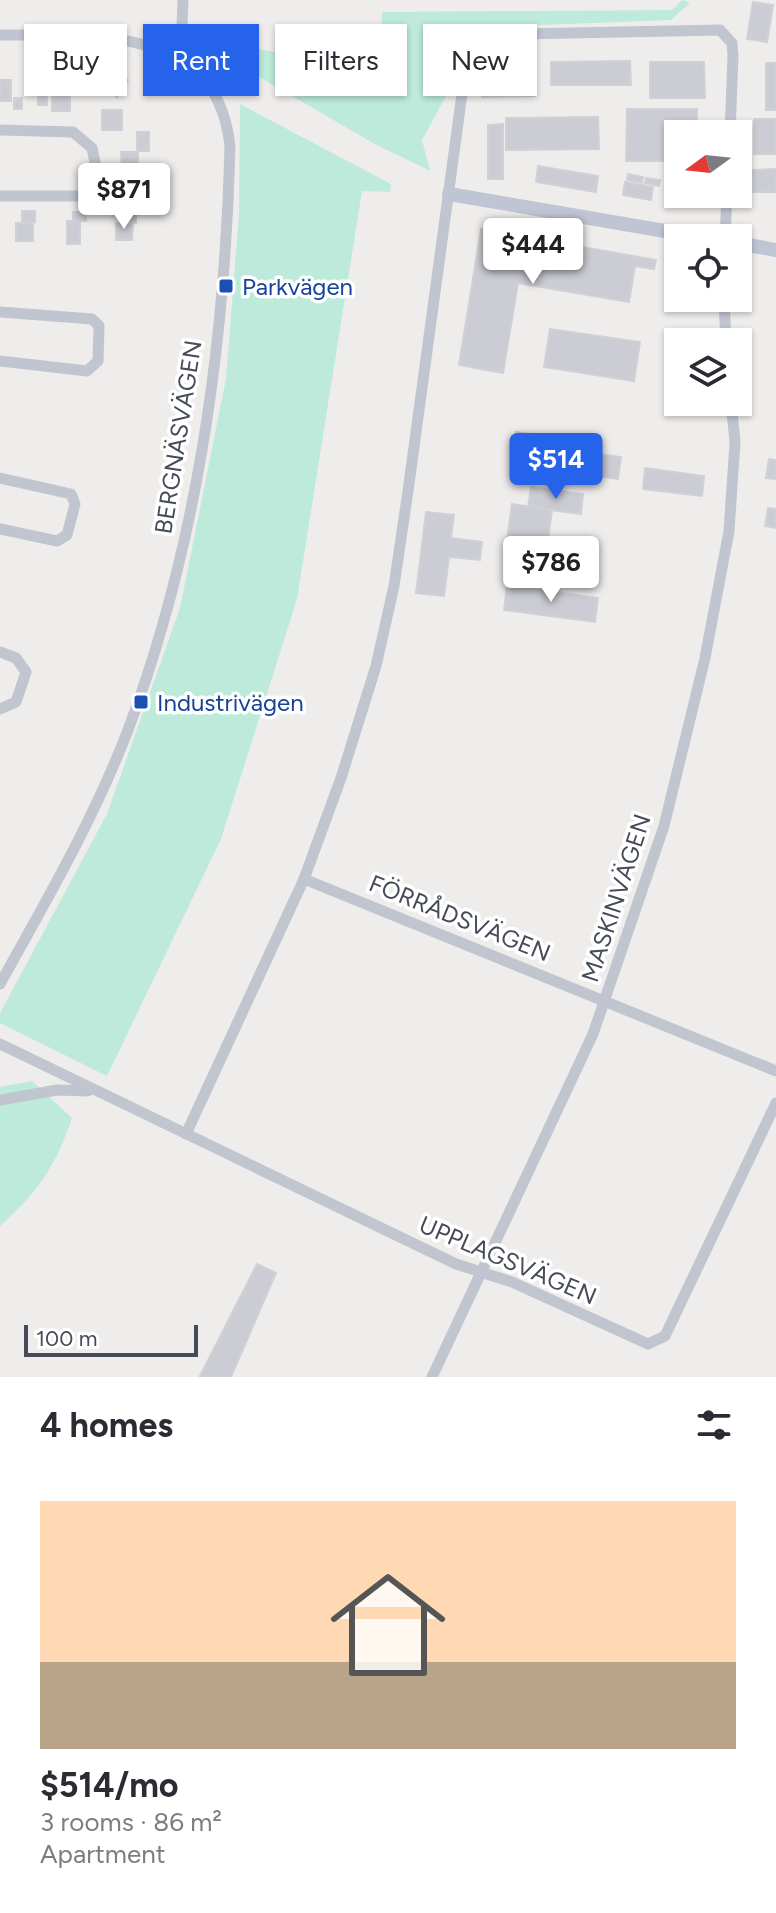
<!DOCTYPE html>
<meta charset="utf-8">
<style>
:root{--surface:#fff;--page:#f2f2f3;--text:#2b2b33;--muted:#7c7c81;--line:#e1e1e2;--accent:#2563eb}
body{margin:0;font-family:Figtree,sans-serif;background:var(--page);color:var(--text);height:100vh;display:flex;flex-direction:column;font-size:30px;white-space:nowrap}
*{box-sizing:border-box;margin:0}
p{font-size:26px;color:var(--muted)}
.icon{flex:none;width:44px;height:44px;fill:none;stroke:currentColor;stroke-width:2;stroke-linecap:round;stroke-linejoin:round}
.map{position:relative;height:1377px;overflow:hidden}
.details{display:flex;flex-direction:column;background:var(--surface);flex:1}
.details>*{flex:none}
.hud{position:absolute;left:24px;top:24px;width:728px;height:72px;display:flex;gap:16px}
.needle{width:52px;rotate:255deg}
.tools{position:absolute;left:664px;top:120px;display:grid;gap:16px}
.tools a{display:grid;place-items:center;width:88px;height:88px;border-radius:0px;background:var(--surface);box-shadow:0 2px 6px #0004;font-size:40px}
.scale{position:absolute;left:24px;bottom:20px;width:174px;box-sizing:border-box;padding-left:8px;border:4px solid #464b58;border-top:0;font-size:22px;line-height:28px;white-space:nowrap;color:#464b58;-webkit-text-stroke:6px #fff;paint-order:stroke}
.price{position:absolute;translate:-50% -68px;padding:0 18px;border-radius:8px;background:#fff;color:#222;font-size:26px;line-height:52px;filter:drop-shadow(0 2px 4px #0008)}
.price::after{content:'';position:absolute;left:50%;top:48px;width:24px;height:18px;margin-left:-12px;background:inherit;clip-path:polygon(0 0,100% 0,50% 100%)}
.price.active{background:var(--accent);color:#fff}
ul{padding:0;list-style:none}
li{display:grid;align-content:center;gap:16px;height:424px;padding:0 40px}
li+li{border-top:2px solid var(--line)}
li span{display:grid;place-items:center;height:248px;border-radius:0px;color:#555}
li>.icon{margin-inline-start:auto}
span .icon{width:144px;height:144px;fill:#fffc;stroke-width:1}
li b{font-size:34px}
h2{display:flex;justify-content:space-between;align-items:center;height:96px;padding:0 40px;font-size:34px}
.tag{padding:0 28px;border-radius:0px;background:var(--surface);box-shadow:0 2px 6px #0004;font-size:28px;line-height:72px}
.tag.active{background:var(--accent);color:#fff}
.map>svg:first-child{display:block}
</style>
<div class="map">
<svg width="776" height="1377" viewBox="0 0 776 1377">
<rect width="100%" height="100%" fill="#efedec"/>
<g fill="#bdeada">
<path d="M682,0L690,3L671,20L460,28L445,98L422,140L430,171L373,143L227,58L229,45L353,64L380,63L382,12L672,10Z"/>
<path d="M240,104L391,184L390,192L362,191L297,599L221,839L107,1076L0,1023V1013L107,814L180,608L226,379L239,214Z"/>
<path d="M32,1081L72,1118C55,1167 39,1191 0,1226V1087Z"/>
</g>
<g fill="#cccdd4" stroke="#d0d1d7" stroke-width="2">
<path d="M753,2L773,5L767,42L747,39Z"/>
<path d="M630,61L631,85H551V62Z"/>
<path d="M650,62H704L705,98H650Z"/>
<rect x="766" y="63" width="10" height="47"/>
<path d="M535,66V96L482,97L481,68Z"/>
<path d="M113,70L128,80L117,97L102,87Z"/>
<rect x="0" y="80" width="11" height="21"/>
<path d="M52,89L70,90V111H52Z"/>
<rect x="38" y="90" width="9" height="15"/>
<rect x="14" y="98" width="8" height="11"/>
<path d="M627,109H697V134H678V161H626Z"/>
<rect x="102" y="110" width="20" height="20"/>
<path d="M598,117L599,149L506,150V118Z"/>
<rect x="754" y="119" width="22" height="35"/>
<path d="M503,124V179H488V125Z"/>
<rect x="137" y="132" width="12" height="19"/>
<path d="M121,152H138V176H122Z"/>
<path d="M538,166L598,176L596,192L536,182Z"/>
<path d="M776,169V192H753V170Z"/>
<path d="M628,174L643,177L642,183L627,180Z"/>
<path d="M646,178L660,180L659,186L645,183Z"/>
<path d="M625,182L653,187L651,200L623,195Z"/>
<path d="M123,206H136V223H122Z"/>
<path d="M22,211H35V222L22,223Z"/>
<rect x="73" y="212" width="13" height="9"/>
<rect x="67" y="221" width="13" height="23"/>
<rect x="16" y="223" width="17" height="18"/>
<path d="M116,223H133L132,240H116Z"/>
<path d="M481,229L656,260L654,269L635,266L629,302L518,283L503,373L459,365Z"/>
<path d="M550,329L640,342L634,381L544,367Z"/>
<path d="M516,432L581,441L576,474L511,465Z"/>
<path d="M579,451L621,457L618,479L576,474Z"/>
<path d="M769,459L776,460V479L766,478Z"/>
<path d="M645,468L704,476L702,496L643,489Z"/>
<path d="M531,487L583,494L581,514L528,507Z"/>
<path d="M512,504L552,510L544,568L504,563Z"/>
<path d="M768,508L776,509V528L765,526Z"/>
<path d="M426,512L454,515L451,538L482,542L480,560L449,557L444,596L416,593Z"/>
<path d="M507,585L598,598L595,622L504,610Z"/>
<path d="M257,1264L276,1273L231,1377L200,1376Z"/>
</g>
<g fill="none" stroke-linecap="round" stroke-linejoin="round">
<g stroke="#c0c5d0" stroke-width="11">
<path d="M0,35C94,36 218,24 230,147C225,345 198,544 128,730C94,819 46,901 0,984"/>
<path d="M172,53L182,25L183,0"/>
<path d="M0,130L73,132L92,148L102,196"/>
<path d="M0,196H129"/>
<path d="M725,238L727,194"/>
<path d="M724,298L726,342"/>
<path d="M0,312L92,319L99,326L98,361L87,371L0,361"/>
<path d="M0,478L71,494L75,504L67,535L57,541L0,529"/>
<path d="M0,652L16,658L26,672L16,702L0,709"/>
<path d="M304,879L776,1071"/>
<path d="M0,1044L456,1264L512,1282L648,1344L665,1336L776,1103"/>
<path d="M0,1100L57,1090L88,1091"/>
<path d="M186,1134L304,879L341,778L376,666L394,586L408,491L470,35L720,30L732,43L733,55L730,134"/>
<path d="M432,1377L593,1034L664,826L705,658L729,531L735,442L731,402"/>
</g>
<g stroke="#c0c5d4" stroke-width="14">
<path d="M449,194L706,238"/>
<path d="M738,243L776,250"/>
</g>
</g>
<g fill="#1a4fb4" stroke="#fff" stroke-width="3">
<rect x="218" y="278" width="16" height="16" rx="4"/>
<rect x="133" y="694" width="16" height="16" rx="4"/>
</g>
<g text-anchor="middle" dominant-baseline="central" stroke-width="7" stroke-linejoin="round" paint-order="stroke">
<g font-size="24" fill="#164399" stroke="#fff" text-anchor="start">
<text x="242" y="286">Parkvägen</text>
<text x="157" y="702">Industrivägen</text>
</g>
<g font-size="24" fill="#464b58" stroke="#fff">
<text transform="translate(178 437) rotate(-81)">BERGNÄSVÄGEN</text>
<text transform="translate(616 898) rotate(-72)">MASKINVÄGEN</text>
<text transform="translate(460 918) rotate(22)">FÖRRÅDSVÄGEN</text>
<text transform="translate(508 1260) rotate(23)">UPPLAGSVÄGEN</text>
</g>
</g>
</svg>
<div class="tools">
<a><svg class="needle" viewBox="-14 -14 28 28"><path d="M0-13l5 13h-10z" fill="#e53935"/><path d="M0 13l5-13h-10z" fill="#7c7c81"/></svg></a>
<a><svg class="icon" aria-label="locate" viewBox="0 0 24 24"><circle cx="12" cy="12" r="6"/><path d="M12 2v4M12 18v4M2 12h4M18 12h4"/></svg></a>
<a><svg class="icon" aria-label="layers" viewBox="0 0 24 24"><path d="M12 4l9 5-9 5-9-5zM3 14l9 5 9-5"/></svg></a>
</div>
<div class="scale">100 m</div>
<b class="price" style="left:124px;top:231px">$871</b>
<b class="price" style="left:533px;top:286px">$444</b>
<b class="price active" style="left:556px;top:501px">$514</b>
<b class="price" style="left:551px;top:604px">$786</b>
<div class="hud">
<a class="tag">Buy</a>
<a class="tag active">Rent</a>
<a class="tag">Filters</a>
<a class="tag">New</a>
</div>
</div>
<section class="details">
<h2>4 homes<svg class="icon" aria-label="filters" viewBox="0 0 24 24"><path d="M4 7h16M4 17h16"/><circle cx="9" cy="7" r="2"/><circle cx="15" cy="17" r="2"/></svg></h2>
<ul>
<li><span style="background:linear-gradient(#ffd9b3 65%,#b9a48a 0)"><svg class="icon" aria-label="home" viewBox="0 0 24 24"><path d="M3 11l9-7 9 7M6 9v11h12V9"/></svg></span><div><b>$514/mo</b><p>3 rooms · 86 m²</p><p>Apartment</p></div></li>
</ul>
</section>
